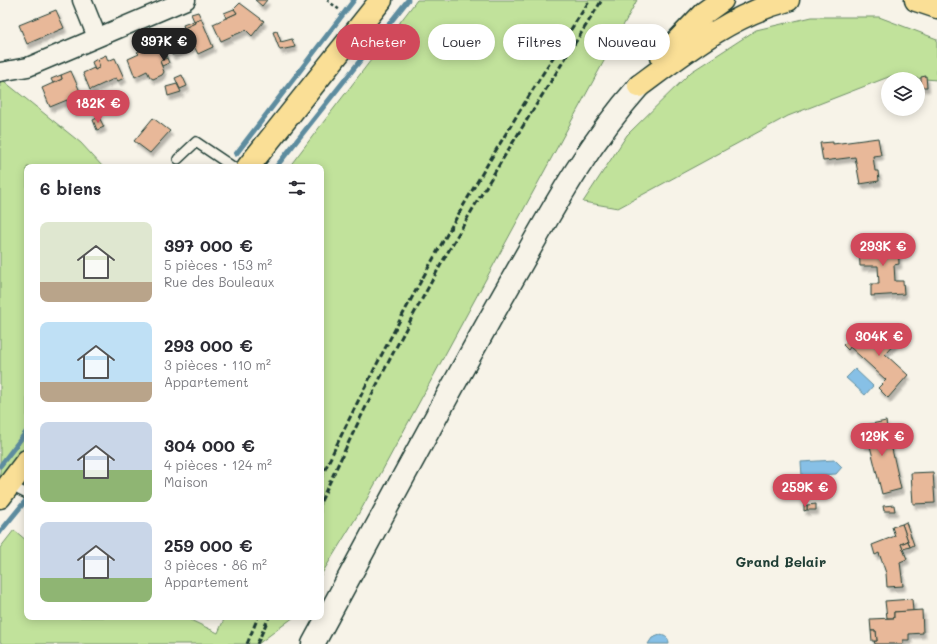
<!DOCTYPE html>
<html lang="fr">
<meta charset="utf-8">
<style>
:root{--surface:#fff;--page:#f2f2f3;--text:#2b2b33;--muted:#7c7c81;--accent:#d1495b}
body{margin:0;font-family:Mali,sans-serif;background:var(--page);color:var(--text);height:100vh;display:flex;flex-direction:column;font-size:15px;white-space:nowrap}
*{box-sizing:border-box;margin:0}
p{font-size:13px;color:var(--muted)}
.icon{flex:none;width:22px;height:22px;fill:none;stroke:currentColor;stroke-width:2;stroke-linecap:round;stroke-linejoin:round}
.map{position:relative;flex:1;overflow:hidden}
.panel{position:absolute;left:24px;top:164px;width:300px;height:456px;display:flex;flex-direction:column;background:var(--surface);border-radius:8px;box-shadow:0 2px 10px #0003}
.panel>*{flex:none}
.top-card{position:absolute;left:336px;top:24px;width:380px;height:36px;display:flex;gap:8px}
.fabs{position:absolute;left:881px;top:72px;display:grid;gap:8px}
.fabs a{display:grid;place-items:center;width:44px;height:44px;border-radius:50%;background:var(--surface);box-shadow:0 2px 10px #0003;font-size:20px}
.price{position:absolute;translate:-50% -34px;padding:0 9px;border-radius:14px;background:var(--accent);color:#fff;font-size:13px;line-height:26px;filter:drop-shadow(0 1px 2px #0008)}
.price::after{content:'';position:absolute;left:50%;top:24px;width:12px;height:9px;margin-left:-6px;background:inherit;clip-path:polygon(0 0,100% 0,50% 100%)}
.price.on{background:#222;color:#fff}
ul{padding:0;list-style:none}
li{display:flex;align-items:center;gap:12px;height:100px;padding:0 16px}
li span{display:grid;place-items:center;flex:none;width:112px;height:80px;border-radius:8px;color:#555}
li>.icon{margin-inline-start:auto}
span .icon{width:48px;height:48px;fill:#fffc;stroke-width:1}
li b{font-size:17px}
h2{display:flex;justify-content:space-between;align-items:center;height:48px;padding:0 16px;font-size:17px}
.pill{padding:0 14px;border-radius:18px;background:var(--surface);box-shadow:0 2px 10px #0003;font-size:14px;line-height:36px}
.pill.on{background:var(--accent);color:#fff}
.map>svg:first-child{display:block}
</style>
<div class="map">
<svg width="937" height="644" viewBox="0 0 937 644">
<defs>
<filter id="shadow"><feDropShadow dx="2.5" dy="4.5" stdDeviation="1" flood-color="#0004"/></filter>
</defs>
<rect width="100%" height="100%" fill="#f7f3e8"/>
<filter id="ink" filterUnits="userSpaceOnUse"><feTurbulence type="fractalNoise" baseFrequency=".025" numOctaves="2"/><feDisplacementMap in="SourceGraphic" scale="8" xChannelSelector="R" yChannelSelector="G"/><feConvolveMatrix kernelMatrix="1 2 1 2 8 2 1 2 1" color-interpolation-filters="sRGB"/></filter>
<g filter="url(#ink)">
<g fill="#c1e29b" stroke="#709068">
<path d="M417,0H637L362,508L321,575V167H289Z"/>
<path d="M812,17H879L937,39V80L891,76L788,116L618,208L583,202L627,135L691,72L756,30Z"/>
<path d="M0,78L81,143L103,167H27V461L0,497Z"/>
<path d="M14,530L27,541V617H184L218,633L225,617H294L258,644H3L0,642V548Z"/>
</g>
<g fill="#87c0e6" stroke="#5d8c9f">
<path d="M855,369L873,386L865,395L846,378Z"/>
<path d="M835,460L842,467L836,474L802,476L801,462Z"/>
<path d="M660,635C666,636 669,638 669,644H648L652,638Z"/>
</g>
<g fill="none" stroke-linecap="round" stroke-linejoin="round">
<g stroke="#5d8c9f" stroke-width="5">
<path d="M236,154L354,0"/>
<path d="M276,167L408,0"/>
<path d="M0,466L27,431"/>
<path d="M0,532L27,499"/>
</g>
</g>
<g fill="#e8b899" stroke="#1f3d34" filter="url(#shadow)">
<path d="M255,0H267L262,6Z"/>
<path d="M240,3L264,21L252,36L246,30L221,41L213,24L237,13L234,9Z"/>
<path d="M234,9L237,13L226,18L224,13Z"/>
<path d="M56,10L64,28L27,44L19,25Z"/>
<path d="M198,12L201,18L194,21L191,14Z"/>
<path d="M201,18L213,47L198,54L194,46L172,55L164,36L195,23L194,21Z"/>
<path d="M194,21L195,23L184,28L183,25Z"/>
<path d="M277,31L281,42L277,43L273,32Z"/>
<path d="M292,39L295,47L280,50L277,43Z"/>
<path d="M161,43L167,58L160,61L164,72L162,75L153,79L150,77L147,71L135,77L128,59L139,54L137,52Z"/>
<path d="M106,55L108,61L115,58L124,78L118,81L116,78L90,90L83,73L94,68L95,70L100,67L97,59Z"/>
<path d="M167,58L169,63L162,66L160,61Z"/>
<path d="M97,59L100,67L95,70L92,62Z"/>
<path d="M71,71L86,105L73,111L67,100L50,107L42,88L62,79L61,75Z"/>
<path d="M61,75L62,79L53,83L51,79Z"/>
<path d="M182,75L187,86L180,89L175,78Z"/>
<path d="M926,76L927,87H921V77Z"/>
<path d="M177,84L181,92L168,96L166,87Z"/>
<path d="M99,117L104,127L97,130L93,120Z"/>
<path d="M153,118L170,131L150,153L134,141Z"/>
<path d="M878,138L881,155L873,156L875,171H878L879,181L860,184L855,157L823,161L820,143L833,142V144Z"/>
<path d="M898,241L899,264L894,265L895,281H903L904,294L871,296V284H879L878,266H860L859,243L877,242L878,250H886V242Z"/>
<path d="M885,328L898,340L885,354L908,375L888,398L878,388L886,380L850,347L848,350L843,345L850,338L854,342L862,333V330Z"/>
<path d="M886,421L887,427L873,430L871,424Z"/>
<path d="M871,424L873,430L887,427L901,489L882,494L870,446L863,444L861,436L863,425Z"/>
<path d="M933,472L935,503L913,504L911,473Z"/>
<path d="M816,504V510H807V505Z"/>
<path d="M804,505H807V510L804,511Z"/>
<path d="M894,505L895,511H884L883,506Z"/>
<path d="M906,522L914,545L910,547L902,524Z"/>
<path d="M902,524L908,541L901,544L907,559L900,562L903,586L887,587L886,573L879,553L875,555L872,545L895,536L892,527Z"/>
<path d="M908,541L910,547L903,549L901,544Z"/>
<path d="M912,599L913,611L894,612V618H887L885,601Z"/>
<path d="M922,610L923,633L909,634V640H903V644H875L874,641H877L876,631H871L870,619L894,618V612Z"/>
<path d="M871,631H876L877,641H872Z"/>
</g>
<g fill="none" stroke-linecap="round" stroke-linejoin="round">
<defs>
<g id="service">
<path d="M178,159L196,142L233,167"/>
<path d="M9,485L27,494"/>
</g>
<g id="minor">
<path d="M82,0L97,37"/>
<path d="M0,72L28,67L186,0"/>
</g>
<path id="secondary" d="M313,644C376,528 438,411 503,296C545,223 583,149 639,86"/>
<g id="primary">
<path d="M248,167L381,0"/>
<path d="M0,497L27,461"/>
</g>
<g id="motorway">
<path d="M916,0L937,7"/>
<path d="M662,57L704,13L722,0"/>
<path d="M639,86C686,51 731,15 788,0"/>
</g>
</defs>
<use href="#service" stroke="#1f3d34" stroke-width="12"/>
<use href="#minor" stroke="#1f3d34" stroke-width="21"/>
<use href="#secondary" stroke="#1f3d34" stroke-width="25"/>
<use href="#primary" stroke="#1f3d34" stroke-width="25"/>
<use href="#motorway" stroke="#1f3d34" stroke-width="25"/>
<path stroke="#1f3d34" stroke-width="2.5" stroke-dasharray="3 3" stroke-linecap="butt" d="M327,0L341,11"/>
<use href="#service" stroke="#f7f3e8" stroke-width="9"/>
<use href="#minor" stroke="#f7f3e8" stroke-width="18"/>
<use href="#secondary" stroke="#f7f3e8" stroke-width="22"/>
<use href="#primary" stroke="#fadf96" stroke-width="22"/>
<use href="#motorway" stroke="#fadf96" stroke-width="22"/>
<g stroke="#1f3d34" stroke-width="3" stroke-dasharray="6 3" stroke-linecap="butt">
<path d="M321,478C398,313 490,153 590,0"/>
<path d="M321,501C352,434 385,366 421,301C476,198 540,99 602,0"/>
<path d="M247,644L258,617"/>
<path d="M257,644L269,617"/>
</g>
</g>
</g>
<g text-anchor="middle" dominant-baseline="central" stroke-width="4" stroke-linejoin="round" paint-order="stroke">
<g font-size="14" font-weight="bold" fill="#1f3d34" stroke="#f7f3e8">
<text x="781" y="561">Grand Belair</text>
</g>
</g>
</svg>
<div class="fabs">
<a><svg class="icon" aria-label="layers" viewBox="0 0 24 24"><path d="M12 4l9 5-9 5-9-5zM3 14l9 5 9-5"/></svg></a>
</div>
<b class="price on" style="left:164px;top:62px">397K €</b>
<b class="price" style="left:98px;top:124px">182K €</b>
<b class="price" style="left:883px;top:267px">293K €</b>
<b class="price" style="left:879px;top:357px">304K €</b>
<b class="price" style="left:882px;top:457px">129K €</b>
<b class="price" style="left:805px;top:508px">259K €</b>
<div class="top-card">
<a class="pill on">Acheter</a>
<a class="pill">Louer</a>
<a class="pill">Filtres</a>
<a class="pill">Nouveau</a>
</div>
<section class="panel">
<h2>6 biens<svg class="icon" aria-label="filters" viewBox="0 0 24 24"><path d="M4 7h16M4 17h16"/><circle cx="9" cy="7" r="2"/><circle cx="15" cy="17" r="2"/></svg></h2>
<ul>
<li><span style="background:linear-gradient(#dfe7d0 75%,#b9a48a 0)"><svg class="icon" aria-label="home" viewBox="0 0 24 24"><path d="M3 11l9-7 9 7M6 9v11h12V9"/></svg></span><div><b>397 000 €</b><p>5 pièces · 153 m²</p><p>Rue des Bouleaux</p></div></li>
<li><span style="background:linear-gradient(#bfe0f5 75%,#b9a48a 0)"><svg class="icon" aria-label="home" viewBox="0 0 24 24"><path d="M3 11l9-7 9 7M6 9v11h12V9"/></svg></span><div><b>293 000 €</b><p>3 pièces · 110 m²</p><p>Appartement</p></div></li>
<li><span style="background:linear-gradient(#c9d6e8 60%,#8fb573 0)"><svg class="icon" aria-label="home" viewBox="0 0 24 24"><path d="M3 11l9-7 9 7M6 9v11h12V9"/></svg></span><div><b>304 000 €</b><p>4 pièces · 124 m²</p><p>Maison</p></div></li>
<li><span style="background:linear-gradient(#c9d6e8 70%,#8fb573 0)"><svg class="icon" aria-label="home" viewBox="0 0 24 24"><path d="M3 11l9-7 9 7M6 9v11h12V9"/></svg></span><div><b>259 000 €</b><p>3 pièces · 86 m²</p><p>Appartement</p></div></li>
</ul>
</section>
</div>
